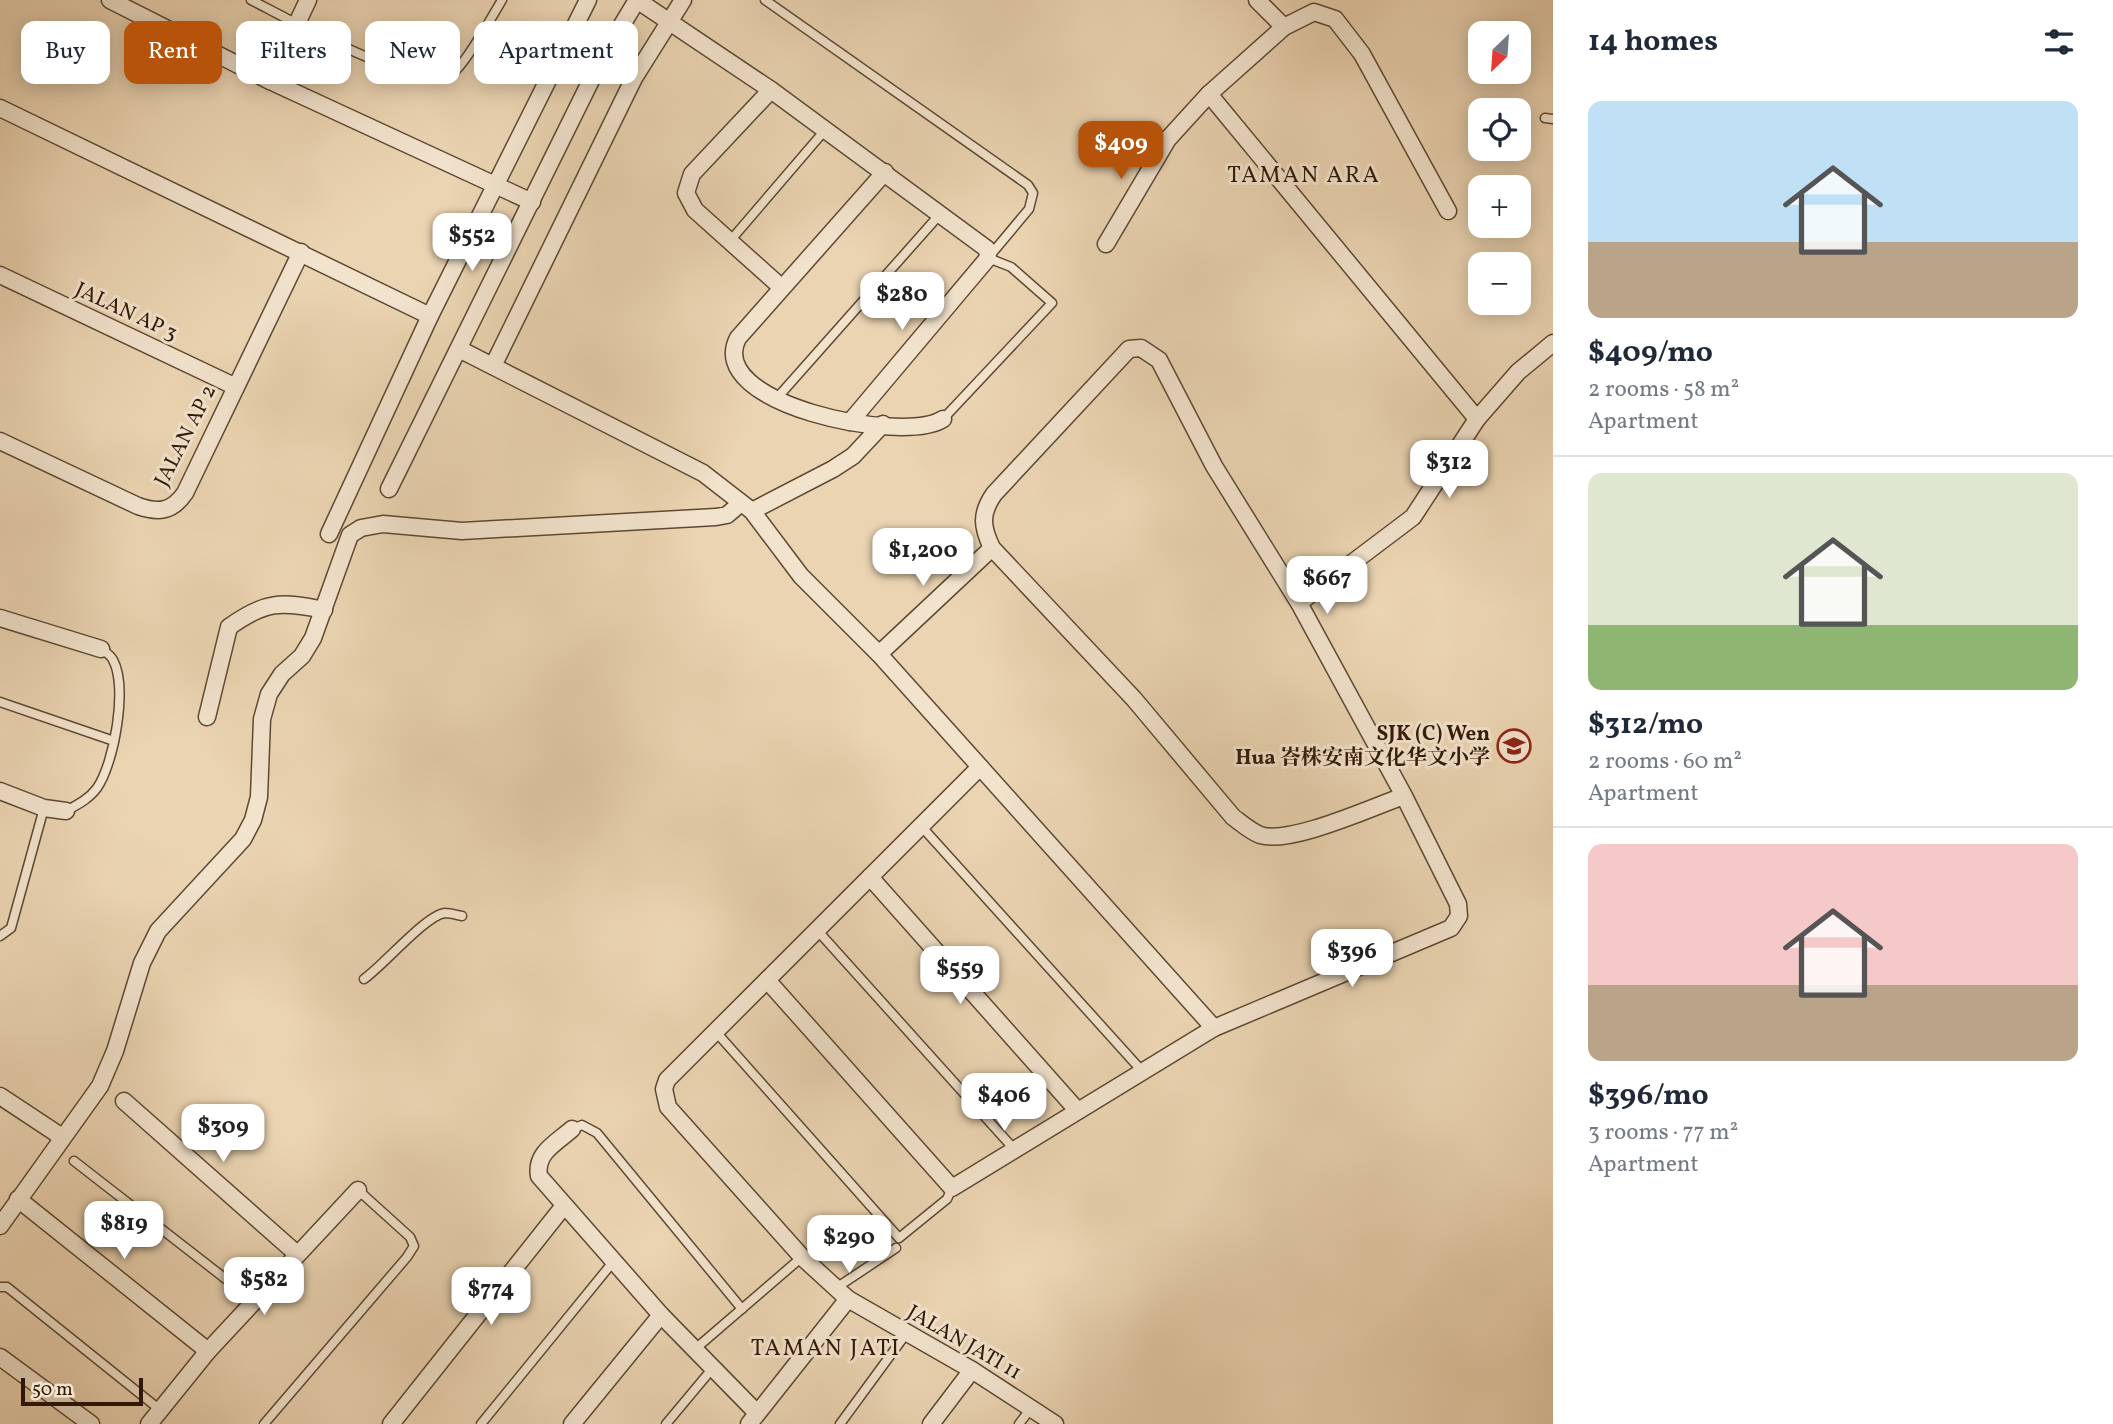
<!DOCTYPE html>
<meta charset="utf-8">
<style>
:root{--surface:#fff;--page:#f2f2f3;--text:#1f2937;--muted:#747a83;--line:#e0e1e3;--accent:#b45309}
body{margin:0;font-family:Vollkorn,"Noto Serif SC",serif;background:var(--page);color:var(--text);height:100vh;display:flex;flex-direction:column;font-size:26px;white-space:nowrap}
*{box-sizing:border-box;margin:0}
p{font-size:23px;color:var(--muted)}
.icon{flex:none;width:38px;height:38px;fill:none;stroke:currentColor;stroke-width:2;stroke-linecap:round;stroke-linejoin:round}
.map{position:relative;flex:1;overflow:hidden}
.drawer{display:flex;flex-direction:column;background:var(--surface);width:560px}
.drawer>*{flex:none}
.top-card{position:absolute;left:21px;top:21px;width:665px;height:63px;display:flex;gap:14px}
.needle{width:46px;rotate:205deg}
.fabs{position:absolute;left:1468px;top:21px;display:grid;gap:14px}
.fabs a{display:grid;place-items:center;width:63px;height:63px;border-radius:14px;background:var(--surface);box-shadow:0 4px 18px #0003;font-size:35px}
.scale{position:absolute;left:21px;bottom:18px;width:122px;box-sizing:border-box;padding-left:7px;border:4px solid #301908;border-top:0;font-size:19px;line-height:24px;white-space:nowrap;color:#301908;-webkit-text-stroke:5px #f2e3cd;paint-order:stroke}
.price{position:absolute;translate:-50% -60px;padding:0 16px;border-radius:14px;background:#fff;color:#222;font-size:23px;line-height:46px;filter:drop-shadow(0 2px 4px #0008)}
.price::after{content:'';position:absolute;left:50%;top:42px;width:21px;height:16px;margin-left:-10px;background:inherit;clip-path:polygon(0 0,100% 0,50% 100%)}
.price.on{background:var(--accent);color:#fff}
ul{padding:0;list-style:none}
li{display:grid;align-content:center;gap:14px;height:371px;padding:0 35px}
li+li{border-top:2px solid var(--line)}
li span{display:grid;place-items:center;height:217px;border-radius:14px;color:#555}
li>.icon{margin-inline-start:auto}
span .icon{width:126px;height:126px;fill:#fffc;stroke-width:1}
li b{font-size:30px}
h2{display:flex;justify-content:space-between;align-items:center;height:84px;padding:0 35px;font-size:30px}
.pill{padding:0 24px;border-radius:14px;background:var(--surface);box-shadow:0 4px 18px #0003;font-size:24px;line-height:63px}
.pill.on{background:var(--accent);color:#fff}
main{display:flex;flex:1;min-height:0}
.map>svg:first-child{display:block}
</style>
<main>
<div class="map">
<svg width="1553" height="1424" viewBox="0 0 1553 1424">
<rect width="100%" height="100%" fill="#ebd4b2"/>
<filter id="stains"><feTurbulence type="fractalNoise" baseFrequency=".00286" numOctaves="4"/><feColorMatrix values="0 0 0 0 .2 0 0 0 0 .09 0 0 0 0 .02 0 0 0 .5 -.17"/></filter>
<radialGradient id="worn" r=".72"><stop offset=".6" stop-color="#630" stop-opacity="0"/><stop offset="1" stop-color="#630" stop-opacity=".3"/></radialGradient>
<g fill="none" stroke-linecap="round" stroke-linejoin="round">
<defs>
<g id="service">
<path d="M251,0C287,18 421,95 454,72C466,63 493,15 502,0"/>
<path d="M765,0L1028,185L1033,193L1029,209L988,258L1011,267L1052,303L943,419"/>
<path d="M1545,118L1553,119"/>
<path d="M730,241L826,129"/>
<path d="M777,398L941,213"/>
<path d="M0,702L114,741"/>
<path d="M66,811C77,805 89,799 97,788C114,764 128,687 113,660C111,655 105,652 101,649"/>
<path d="M921,826L1142,1071"/>
<path d="M817,930L1014,1149"/>
<path d="M0,936L11,928L44,808"/>
<path d="M364,979C384,965 426,915 445,913C450,913 457,915 462,916"/>
<path d="M716,1032L899,1238L947,1199L952,1188"/>
<path d="M572,1129L582,1125L597,1133L742,1309"/>
<path d="M74,1161L254,1301"/>
<path d="M0,1287H7L159,1409"/>
<path d="M836,1288L896,1248"/>
<path d="M694,1350L802,1257"/>
<path d="M264,1424L407,1257L414,1246L410,1237L358,1190"/>
<path d="M481,1424L613,1262"/>
<path d="M666,1424L712,1369"/>
<path d="M840,1424L906,1334"/>
<path d="M1019,1424L1032,1407"/>
</g>
<g id="minor">
<path d="M110,0L270,81L532,202"/>
<path d="M637,0L771,90L987,249L988,258L850,422"/>
<path d="M1257,0L1284,27"/>
<path d="M270,81L308,0"/>
<path d="M771,90L692,174L686,193L695,210L782,288"/>
<path d="M1209,94L1477,419"/>
<path d="M0,108L430,316"/>
<path d="M885,172L738,338C703,404 903,445 943,419"/>
<path d="M1106,244L1168,139L1209,94L1284,27L1314,12L1335,19L1362,54L1448,211"/>
<path d="M0,275L234,386"/>
<path d="M459,349L703,473L752,511L801,576L879,654L1214,1028"/>
<path d="M493,366L634,78L683,0"/>
<path d="M0,441L138,506C158,513 172,512 185,493L301,252"/>
<path d="M389,489L602,58L637,0"/>
<path d="M752,511L833,469L853,456L883,424"/>
<path d="M329,534L430,316L588,0"/>
<path d="M1299,603L1413,517L1477,419L1518,372L1553,343"/>
<path d="M0,618L101,649"/>
<path d="M879,654L992,548"/>
<path d="M207,717L229,627C265,601 281,601 324,610"/>
<path d="M980,767L667,1080L664,1089L668,1107L802,1257L848,1299L972,1370L1055,1424"/>
<path d="M0,791L44,808L66,811"/>
<path d="M870,877L1077,1110"/>
<path d="M767,980L952,1188L1214,1028L1451,928L1459,916L1458,904L1404,796L1299,603L1214,466L1159,360L1141,348L1129,349L994,494C980,514 982,527 992,548L1134,699L1233,817C1241,823 1250,831 1260,835C1290,845 1372,807 1404,796"/>
<path d="M0,1096L62,1137"/>
<path d="M124,1101L297,1254"/>
<path d="M572,1129C556,1143 535,1153 539,1176L661,1315L757,1413"/>
<path d="M18,1199L208,1351"/>
<path d="M0,1226L100,1086L115,1051L142,963L158,931L243,839L253,820L259,797L262,719L269,694L282,674L302,656L313,638L350,535L361,528L383,524L462,531L716,517L727,515L741,503"/>
<path d="M0,1357L91,1424"/>
<path d="M149,1424L208,1351L358,1190"/>
<path d="M391,1424L563,1207"/>
<path d="M572,1424L661,1315"/>
<path d="M749,1424L848,1299"/>
<path d="M931,1424L972,1370"/>
</g>
</defs>
<use href="#service" stroke="#5f4832" stroke-width="11"/>
<use href="#minor" stroke="#5f4832" stroke-width="19"/>
<use href="#service" stroke="#f2e3cd" stroke-width="8"/>
<use href="#minor" stroke="#f2e3cd" stroke-width="16"/>
</g>
<defs>
<symbol id="school-ring" viewBox="-11 -11 22 22"><circle r="9.5" fill="#f2e3cd" stroke="#8f2418" stroke-width="1.5"/><path d="M0-5L7-2L0 1L-7-2ZM-4 1L0 2.5L4 1V4Q0 6-4 4Z" fill="#8f2418"/></symbol>
</defs>
<g fill-rule="evenodd">
<use href="#school-ring" x="1495" y="727" width="38" height="38"/>
</g>
<g text-anchor="middle" dominant-baseline="central" stroke-width="6" stroke-linejoin="round" paint-order="stroke">
<g font-size="21" fill="#301908" stroke="#f2e3cd">
<text transform="translate(126 312) rotate(25)">JALAN AP 3</text>
<text transform="translate(186 436) rotate(-63)">JALAN AP 2</text>
<text transform="translate(964 1343) rotate(30)">JALAN JATI 11</text>
</g>
<g font-size="21" font-weight="bold" fill="#301908" stroke="#f2e3cd" text-anchor="end">
<text x="1490" y="734">SJK (C) Wen<tspan x="1490" dy="24">Hua 峇株安南文化华文小学</tspan></text>
</g>
<g font-size="23" letter-spacing="2" fill="#301908" stroke="#f2e3cd">
<text x="1304" y="176">TAMAN ARA</text>
<text x="826" y="1349">TAMAN JATI</text>
</g>
</g>
<rect width="100%" height="100%" filter="url(#stains)"/>
<rect width="100%" height="100%" fill="url(#worn)"/>
</svg>
<div class="fabs">
<a><svg class="needle" viewBox="-14 -14 28 28"><path d="M0-13l5 13h-10z" fill="#e53935"/><path d="M0 13l5-13h-10z" fill="#747a83"/></svg></a>
<a><svg class="icon" aria-label="locate" viewBox="0 0 24 24"><circle cx="12" cy="12" r="6"/><path d="M12 2v4M12 18v4M2 12h4M18 12h4"/></svg></a>
<a>+</a>
<a>−</a>
</div>
<div class="scale">50 m</div>
<b class="price on" style="left:1121px;top:181px">$409</b>
<b class="price" style="left:472px;top:273px">$552</b>
<b class="price" style="left:902px;top:332px">$280</b>
<b class="price" style="left:1449px;top:500px">$312</b>
<b class="price" style="left:923px;top:588px">$1,200</b>
<b class="price" style="left:1327px;top:616px">$667</b>
<b class="price" style="left:1352px;top:989px">$396</b>
<b class="price" style="left:960px;top:1006px">$559</b>
<b class="price" style="left:1004px;top:1133px">$406</b>
<b class="price" style="left:223px;top:1164px">$309</b>
<b class="price" style="left:124px;top:1261px">$819</b>
<b class="price" style="left:849px;top:1275px">$290</b>
<b class="price" style="left:264px;top:1317px">$582</b>
<b class="price" style="left:491px;top:1327px">$774</b>
<div class="top-card">
<a class="pill">Buy</a>
<a class="pill on">Rent</a>
<a class="pill">Filters</a>
<a class="pill">New</a>
<a class="pill">Apartment</a>
</div>
</div>
<section class="drawer">
<h2>14 homes<svg class="icon" aria-label="filters" viewBox="0 0 24 24"><path d="M4 7h16M4 17h16"/><circle cx="9" cy="7" r="2"/><circle cx="15" cy="17" r="2"/></svg></h2>
<ul>
<li><span style="background:linear-gradient(#bfe0f5 65%,#b9a48a 0)"><svg class="icon" aria-label="home" viewBox="0 0 24 24"><path d="M3 11l9-7 9 7M6 9v11h12V9"/></svg></span><div><b>$409/mo</b><p>2 rooms · 58 m²</p><p>Apartment</p></div></li>
<li><span style="background:linear-gradient(#dfe7d0 70%,#8fb573 0)"><svg class="icon" aria-label="home" viewBox="0 0 24 24"><path d="M3 11l9-7 9 7M6 9v11h12V9"/></svg></span><div><b>$312/mo</b><p>2 rooms · 60 m²</p><p>Apartment</p></div></li>
<li><span style="background:linear-gradient(#f6c9c9 65%,#b9a48a 0)"><svg class="icon" aria-label="home" viewBox="0 0 24 24"><path d="M3 11l9-7 9 7M6 9v11h12V9"/></svg></span><div><b>$396/mo</b><p>3 rooms · 77 m²</p><p>Apartment</p></div></li>
</ul>
</section>
</main>
